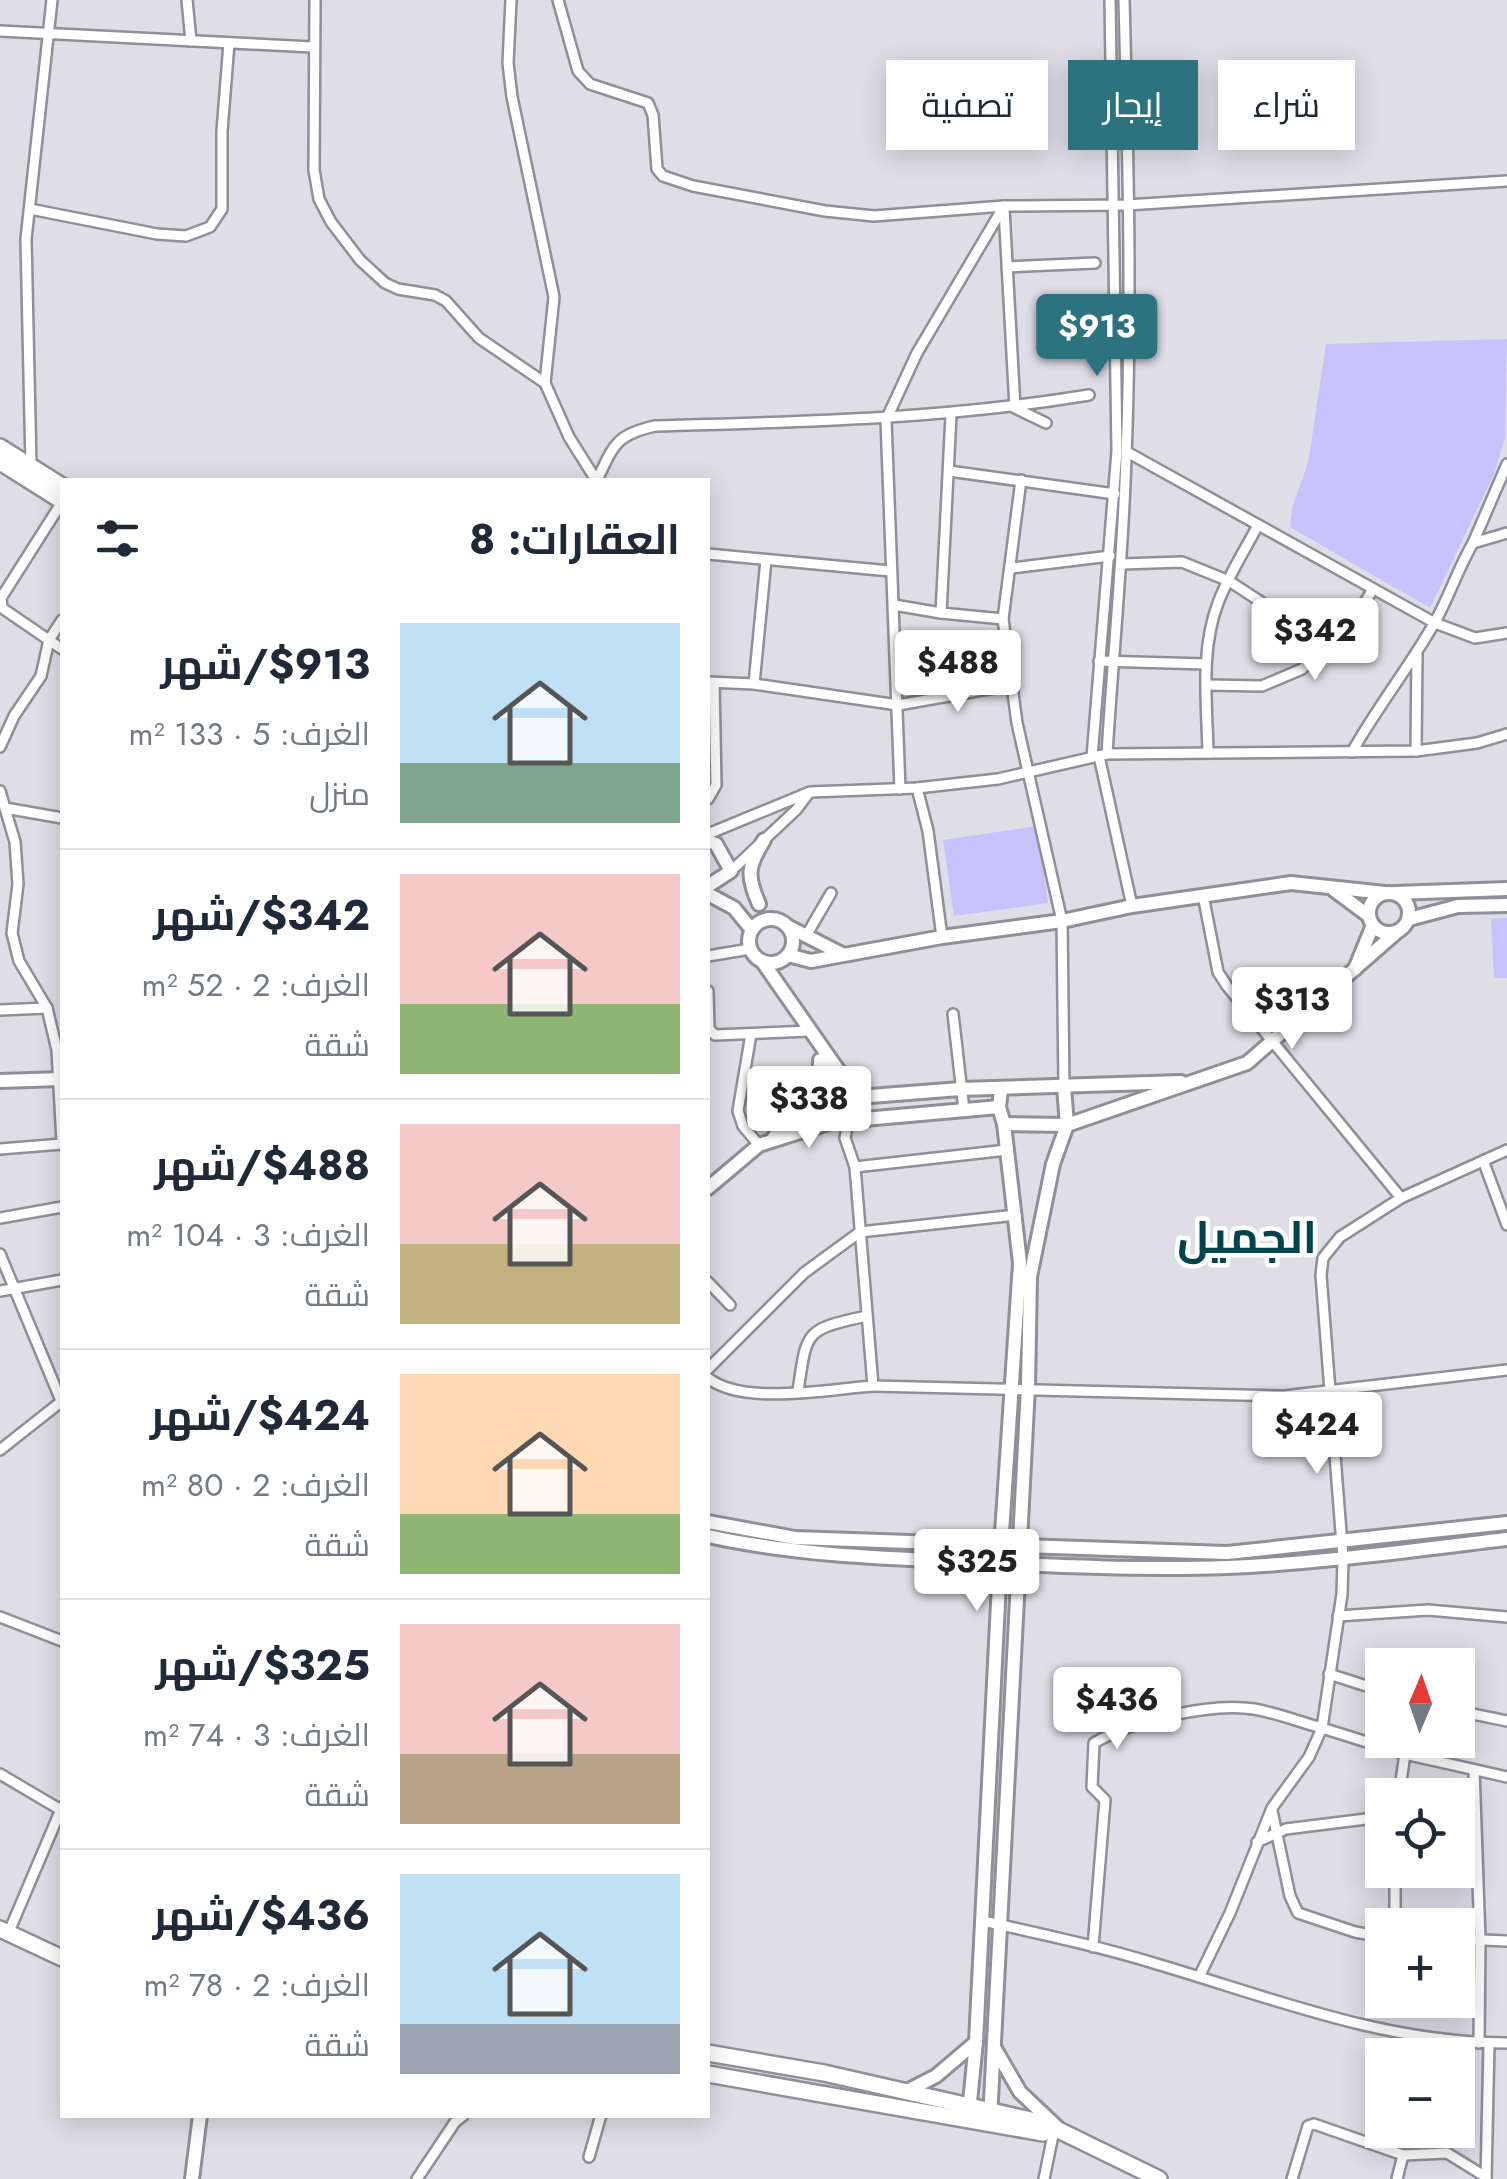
<!DOCTYPE html>
<html lang="ar">
<meta charset="utf-8">
<style>
:root{--surface:#fff;--page:#f2f2f3;--text:#1f2937;--muted:#747a83;--line:#e0e1e3;--accent:#2c737f}
body{margin:0;font-family:Jost,Cairo,sans-serif;background:var(--page);color:var(--text);direction:rtl;height:100vh;display:flex;flex-direction:column;font-size:38px;white-space:nowrap}
*{box-sizing:border-box;margin:0}
p{font-size:32px;color:var(--muted)}
.icon{flex:none;width:55px;height:55px;fill:none;stroke:currentColor;stroke-width:2;stroke-linecap:round;stroke-linejoin:round}
.map{position:relative;flex:1;overflow:hidden;direction:ltr}
.drawer{position:absolute;left:60px;top:478px;width:650px;height:1640px;display:flex;flex-direction:column;background:var(--surface);border-radius:0px;box-shadow:0 5px 25px #0003;direction:rtl}
.drawer>*{flex:none}
.guide{position:absolute;left:740px;top:60px;width:615px;height:90px;direction:rtl;display:flex;gap:20px}
.needle{width:65px;rotate:2deg}
.buttons{position:absolute;left:1365px;top:1648px;display:grid;gap:20px}
.buttons a{display:grid;place-items:center;width:110px;height:110px;border-radius:0px;background:var(--surface);box-shadow:0 5px 25px #0003;font-size:50px}
.price{position:absolute;translate:-50% -85px;padding:0 22px;border-radius:10px;background:#fff;color:#222;font-size:32px;line-height:65px;filter:drop-shadow(0 2px 5px #0008)}
.price::after{content:'';position:absolute;left:50%;top:60px;width:30px;height:22px;margin-left:-15px;background:inherit;clip-path:polygon(0 0,100% 0,50% 100%)}
.price.active{background:var(--accent);color:#fff}
ul{padding:0;list-style:none}
li{display:flex;align-items:center;gap:30px;height:250px;padding:0 30px}
li+li{border-top:2px solid var(--line)}
li span{display:grid;place-items:center;flex:none;width:280px;height:200px;border-radius:0px;color:#555}
li>.icon{margin-inline-start:auto}
span .icon{width:120px;height:120px;fill:#fffc;stroke-width:1}
li b{font-size:42px}
h2{display:flex;justify-content:space-between;align-items:center;height:120px;padding:0 30px;font-size:42px}
.chip{padding:0 35px;border-radius:0px;background:var(--surface);box-shadow:0 5px 25px #0003;font-size:35px;line-height:90px}
.chip.active{background:var(--accent);color:#fff}
.map>svg:first-child{display:block}
</style>
<div class="map">
<svg width="1507" height="2179" viewBox="0 0 1507 2179">
<rect width="100%" height="100%" fill="#dfdee7"/>
<g fill="#c8c2fc">
<path d="M1507,339L1505,437L1495,472L1430,608L1290,527L1292,508L1308,463L1326,344Z"/>
<path d="M1037,826L1048,903L954,916L943,840Z"/>
<path d="M1507,918V978H1494L1491,919Z"/>
</g>
<g fill="none" stroke-linecap="round" stroke-linejoin="round">
<defs>
<g id="street">
<path d="M187,0L191,41"/>
<path d="M315,0L314,170L319,199L331,222L360,260L385,283L398,289L435,295L446,301L479,338L545,383"/>
<path d="M511,0L508,63L512,97L554,297L545,383L569,437L596,480"/>
<path d="M558,0L578,71L590,84L648,103L653,115L657,169L663,176L693,186L825,211L874,216L1004,206L1127,205L1507,181"/>
<path d="M0,31L312,47"/>
<path d="M30,209L157,234L186,236L210,227L222,209V131L229,43"/>
<path d="M1004,209L1015,408L1046,423"/>
<path d="M1007,267L1095,263"/>
<path d="M951,415L941,613L1003,619"/>
<path d="M1127,452L1435,623L1475,638L1507,633"/>
<path d="M31,466L26,239L52,0"/>
<path d="M949,471L1115,494"/>
<path d="M597,480C614,445 615,435 655,426C802,422 943,419 1089,395"/>
<path d="M1021,480L1003,619L1017,723L1062,921L1064,1087"/>
<path d="M62,502L1,598L2,608L62,649"/>
<path d="M1473,543L1507,464"/>
<path d="M708,554L890,571"/>
<path d="M1122,564L1182,562L1229,581L1325,644"/>
<path d="M1012,568L1110,556"/>
<path d="M894,605L941,613"/>
<path d="M1099,661L1206,664"/>
<path d="M708,682L754,684L898,705L1011,685"/>
<path d="M754,684L766,560"/>
<path d="M1207,685L1262,686L1302,669L1325,644L1351,625L1373,589"/>
<path d="M0,747L14,716L41,676L49,640L62,620"/>
<path d="M1416,751L1417,654"/>
<path d="M1352,752C1376,709 1407,670 1432,627C1448,601 1457,570 1473,543L1507,533"/>
<path d="M1208,753C1207,704 1200,650 1218,603C1228,576 1245,550 1258,525"/>
<path d="M1107,754C1113,655 1123,557 1126,457C1132,305 1128,152 1124,0"/>
<path d="M1099,756L1132,906"/>
<path d="M1092,757L1117,451L1110,0"/>
<path d="M917,788L928,831L942,937"/>
<path d="M900,789L886,420L917,353L1004,206"/>
<path d="M0,791L15,842L18,884L12,933L19,961L47,1008"/>
<path d="M708,799L716,785L714,683"/>
<path d="M5,808L62,818"/>
<path d="M708,834L810,792L917,788L998,779L1107,754L1416,751L1477,743L1507,734"/>
<path d="M731,871L796,810L808,794"/>
<path d="M1203,895L1218,972L1227,986L1401,1198"/>
<path d="M806,936L831,893"/>
<path d="M708,956L750,949"/>
<path d="M708,991L709,1029L715,1035L809,1031"/>
<path d="M0,1010L47,1008L57,1050L62,1142"/>
<path d="M953,1014L964,1110"/>
<path d="M751,1034L738,1111L743,1126L759,1145"/>
<path d="M848,1122L845,1138L855,1167L873,1386L1284,1396L1507,1370"/>
<path d="M0,1149L62,1144"/>
<path d="M1507,1150L1401,1198L1340,1237L1323,1258L1321,1275L1343,1558L1342,1594L1322,1728L1405,1754L1507,1777"/>
<path d="M1484,1163L1507,1225"/>
<path d="M855,1167L1007,1150"/>
<path d="M0,1218L62,1207"/>
<path d="M0,1254L62,1403"/>
<path d="M708,1282L730,1305"/>
<path d="M0,1291L62,1280"/>
<path d="M708,1369L804,1273L860,1232L1016,1215"/>
<path d="M708,1378C743,1406 828,1389 873,1386"/>
<path d="M798,1391C807,1330 804,1330 866,1316"/>
<path d="M0,1450L62,1401"/>
<path d="M1338,1616L1428,1610L1507,1617"/>
<path d="M0,1617L62,1641"/>
<path d="M1329,1674L1382,1691"/>
<path d="M1458,1711L1507,1721"/>
<path d="M1474,1770L1480,1939L1479,2043"/>
<path d="M0,1774L61,1810"/>
<path d="M1399,1795L1405,1754"/>
<path d="M1272,1811L1290,1896L1298,1913L1355,1932L1382,1937"/>
<path d="M1257,1842L1286,1829L1382,1817"/>
<path d="M1395,1870V1925"/>
<path d="M983,1921C1042,1934 1102,1947 1160,1965C1275,1999 1385,2043 1507,2043"/>
<path d="M8,1934L62,1807"/>
<path d="M1458,1939L1507,1941"/>
<path d="M1093,1947L1105,1800L1092,1787L1094,1743C1131,1721 1211,1702 1254,1709C1277,1713 1300,1722 1322,1728L1309,1757L1272,1808L1230,1913L1199,1977"/>
<path d="M589,2157L601,2115"/>
<path d="M417,2179L455,2122L464,2115"/>
<path d="M1044,2179L1053,2135L1048,2129"/>
<path d="M1292,2179L1308,2126L1314,2124L1403,2155L1447,2153L1486,2177"/>
<path d="M1397,2179L1403,2155"/>
<path d="M1486,2179L1489,2043"/>
</g>
<g id="secondary">
<path d="M708,841L716,844L731,871L708,886"/>
<path d="M1334,890L1369,916"/>
<circle cx="1389" cy="913" r="20"/>
<path d="M1395,893L1507,889"/>
<path d="M708,894L734,908L752,930"/>
<path d="M759,904C746,875 748,866 764,840"/>
<path d="M1409,919L1458,906L1507,905"/>
<circle cx="771" cy="941" r="22"/>
<path d="M787,926L842,954"/>
<path d="M788,955L811,961L942,937L1062,921L1132,906L1291,883L1385,893"/>
<path d="M762,961L854,1093"/>
<path d="M1355,969L1373,925"/>
<path d="M820,1060L835,1094"/>
<path d="M0,1081L62,1079"/>
<circle cx="845" cy="1106" r="16"/>
<path d="M858,1097L960,1089L1181,1082"/>
<path d="M804,1107L817,1084L820,1063"/>
<path d="M853,1120L999,1107"/>
<path d="M1004,1124L1067,1125L1247,1063L1398,931"/>
<path d="M774,1137L814,1103L833,1097"/>
<path d="M708,1188L759,1145L838,1120"/>
<path d="M708,1522L795,1538L1227,1553L1507,1523"/>
<path d="M708,1536C795,1555 881,1558 971,1562C1056,1566 1143,1570 1228,1567C1322,1563 1414,1550 1507,1539"/>
<path d="M995,2049L1020,2092L1057,2127"/>
<path d="M907,2091L936,2076L976,2042"/>
<path d="M969,2112L976,2042L1000,1563L1020,1263L1004,1124L999,1107L1001,1090"/>
<path d="M990,2119L1028,1387L1030,1277L1053,1164L1067,1125L1064,1087"/>
<path d="M192,2179L200,2115"/>
</g>
<g id="primary">
<path d="M0,447L62,486"/>
<path d="M0,462L62,501"/>
<path d="M0,1929L62,1958"/>
<path d="M708,2053L824,2073L1044,2123L1159,2179"/>
<path d="M708,2074L1043,2133"/>
</g>
</defs>
<use href="#street" stroke="#908f97" stroke-width="14"/>
<use href="#secondary" stroke="#908f97" stroke-width="18"/>
<use href="#primary" stroke="#908f97" stroke-width="20"/>
<use href="#street" stroke="#fff" stroke-width="9"/>
<use href="#secondary" stroke="#fff" stroke-width="12"/>
<use href="#primary" stroke="#fff" stroke-width="15"/>
</g>
<g text-anchor="middle" dominant-baseline="central" stroke-width="9" stroke-linejoin="round" paint-order="stroke">
<g font-size="45" font-weight="bold" fill="#02434c" stroke="#fff">
<text x="1247" y="1237">الجميل</text>
</g>
</g>
</svg>
<div class="buttons">
<a><svg class="needle" viewBox="-14 -14 28 28"><path d="M0-13l5 13h-10z" fill="#e53935"/><path d="M0 13l5-13h-10z" fill="#747a83"/></svg></a>
<a><svg class="icon" aria-label="locate" viewBox="0 0 24 24"><circle cx="12" cy="12" r="6"/><path d="M12 2v4M12 18v4M2 12h4M18 12h4"/></svg></a>
<a>+</a>
<a>−</a>
</div>
<b class="price active" style="left:1097px;top:379px">$913</b>
<b class="price" style="left:1315px;top:683px">$342</b>
<b class="price" style="left:958px;top:715px">$488</b>
<b class="price" style="left:1292px;top:1052px">$313</b>
<b class="price" style="left:809px;top:1151px">$338</b>
<b class="price" style="left:1317px;top:1477px">$424</b>
<b class="price" style="left:977px;top:1614px">$325</b>
<b class="price" style="left:1117px;top:1752px">$436</b>
<div class="guide">
<a class="chip">شراء</a>
<a class="chip active">إيجار</a>
<a class="chip">تصفية</a>
</div>
<section class="drawer">
<h2>العقارات: 8<svg class="icon" aria-label="filters" viewBox="0 0 24 24"><path d="M4 7h16M4 17h16"/><circle cx="9" cy="7" r="2"/><circle cx="15" cy="17" r="2"/></svg></h2>
<ul>
<li><span style="background:linear-gradient(#bfe0f5 70%,#7fa58c 0)"><svg class="icon" aria-label="home" viewBox="0 0 24 24"><path d="M3 11l9-7 9 7M6 9v11h12V9"/></svg></span><div><b>$913/شهر</b><p>الغرف: 5 · 133 m²</p><p>منزل</p></div></li>
<li><span style="background:linear-gradient(#f6c9c9 65%,#8fb573 0)"><svg class="icon" aria-label="home" viewBox="0 0 24 24"><path d="M3 11l9-7 9 7M6 9v11h12V9"/></svg></span><div><b>$342/شهر</b><p>الغرف: 2 · 52 m²</p><p>شقة</p></div></li>
<li><span style="background:linear-gradient(#f6c9c9 60%,#c2b280 0)"><svg class="icon" aria-label="home" viewBox="0 0 24 24"><path d="M3 11l9-7 9 7M6 9v11h12V9"/></svg></span><div><b>$488/شهر</b><p>الغرف: 3 · 104 m²</p><p>شقة</p></div></li>
<li><span style="background:linear-gradient(#ffd9b3 70%,#8fb573 0)"><svg class="icon" aria-label="home" viewBox="0 0 24 24"><path d="M3 11l9-7 9 7M6 9v11h12V9"/></svg></span><div><b>$424/شهر</b><p>الغرف: 2 · 80 m²</p><p>شقة</p></div></li>
<li><span style="background:linear-gradient(#f6c9c9 65%,#b9a48a 0)"><svg class="icon" aria-label="home" viewBox="0 0 24 24"><path d="M3 11l9-7 9 7M6 9v11h12V9"/></svg></span><div><b>$325/شهر</b><p>الغرف: 3 · 74 m²</p><p>شقة</p></div></li>
<li><span style="background:linear-gradient(#bfe0f5 75%,#9aa5b1 0)"><svg class="icon" aria-label="home" viewBox="0 0 24 24"><path d="M3 11l9-7 9 7M6 9v11h12V9"/></svg></span><div><b>$436/شهر</b><p>الغرف: 2 · 78 m²</p><p>شقة</p></div></li>
</ul>
</section>
</div>
